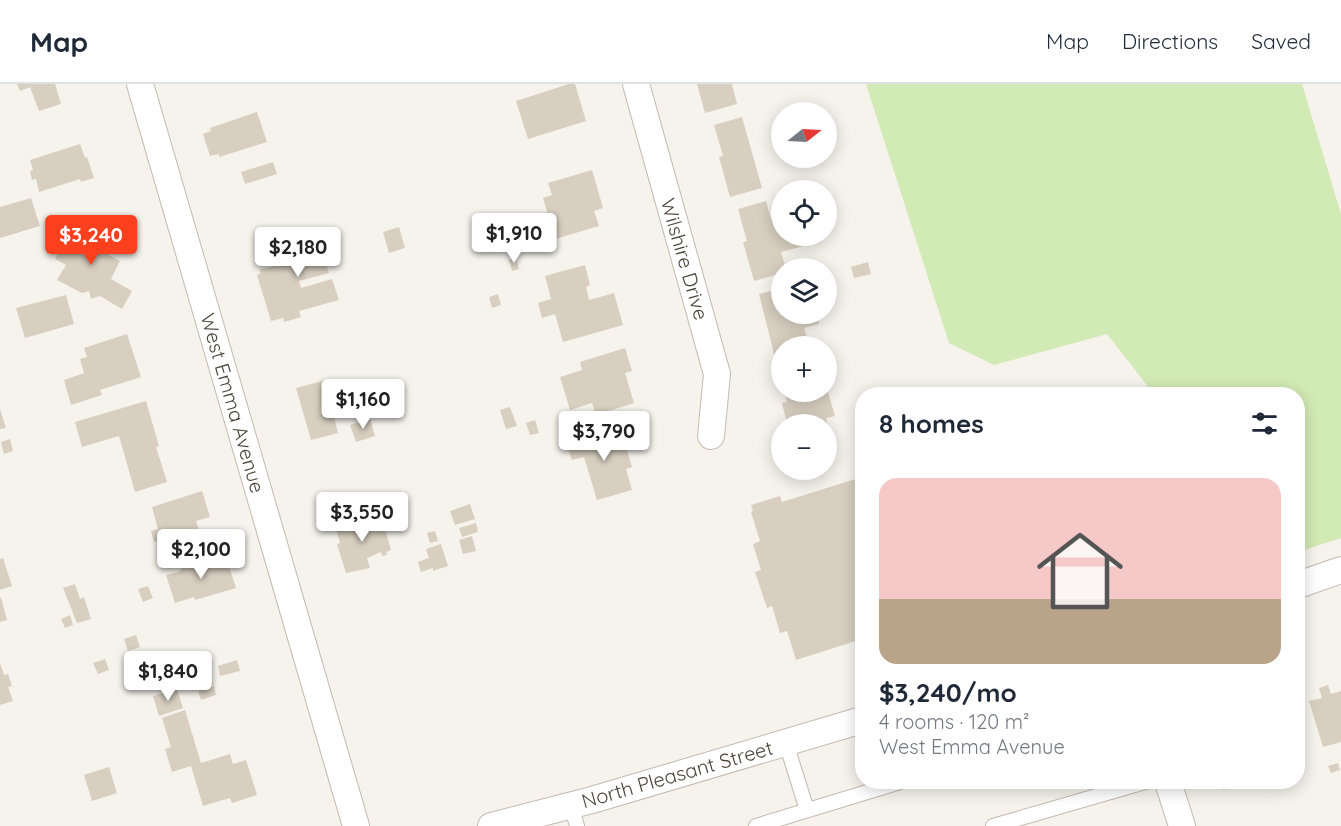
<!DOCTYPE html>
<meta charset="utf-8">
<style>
:root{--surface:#fff;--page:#f6f6f7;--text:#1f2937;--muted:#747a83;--line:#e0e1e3;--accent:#fc3f1d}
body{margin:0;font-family:Quicksand,sans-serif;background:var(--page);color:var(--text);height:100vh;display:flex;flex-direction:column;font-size:22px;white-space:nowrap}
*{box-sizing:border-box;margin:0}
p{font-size:20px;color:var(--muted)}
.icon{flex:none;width:33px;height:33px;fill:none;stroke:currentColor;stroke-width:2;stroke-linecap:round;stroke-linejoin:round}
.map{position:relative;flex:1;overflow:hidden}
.sheet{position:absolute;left:855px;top:303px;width:450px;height:402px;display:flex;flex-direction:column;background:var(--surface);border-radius:24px;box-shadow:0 3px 15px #0003}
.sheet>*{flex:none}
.needle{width:39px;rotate:72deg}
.tools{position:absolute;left:771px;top:18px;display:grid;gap:12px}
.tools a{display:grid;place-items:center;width:66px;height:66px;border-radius:50%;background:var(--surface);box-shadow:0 3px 15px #0003;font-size:30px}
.price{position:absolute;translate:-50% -51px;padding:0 14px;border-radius:6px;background:#fff;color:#222;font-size:20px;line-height:39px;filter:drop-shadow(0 2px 3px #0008)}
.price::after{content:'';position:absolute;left:50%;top:36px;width:18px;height:14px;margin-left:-9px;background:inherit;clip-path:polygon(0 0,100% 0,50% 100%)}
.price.active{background:var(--accent);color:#fff}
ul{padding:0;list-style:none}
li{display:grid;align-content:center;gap:12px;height:318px;padding:0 24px}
li span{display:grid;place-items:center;height:186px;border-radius:18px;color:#555}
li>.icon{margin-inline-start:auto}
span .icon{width:108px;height:108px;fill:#fffc;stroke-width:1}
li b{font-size:26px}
h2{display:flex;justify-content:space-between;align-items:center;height:72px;padding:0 24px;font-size:26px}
header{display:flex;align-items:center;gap:36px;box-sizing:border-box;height:84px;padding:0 30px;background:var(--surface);border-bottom:2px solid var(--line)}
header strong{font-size:28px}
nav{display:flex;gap:33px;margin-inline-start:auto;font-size:21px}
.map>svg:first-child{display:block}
</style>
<header>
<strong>Map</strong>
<nav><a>Map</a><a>Directions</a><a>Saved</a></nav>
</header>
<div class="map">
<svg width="1341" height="742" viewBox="0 0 1341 742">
<rect width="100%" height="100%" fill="#f6f3ec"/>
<path fill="#d2eab5" d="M866,0H1302L1341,130V454L1298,468V310H1154L1107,250L994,281L949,259Z"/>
<g fill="#d8cfc1">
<path d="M17,0H55L61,20L39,27L30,3L20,7Z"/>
<path d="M569,0H575L586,37L528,55L516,17Z"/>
<path d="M697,0H732L737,20L705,29Z"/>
<path d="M257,28L267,58L219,73V70L210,72L203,50L211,47L210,44Z"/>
<path d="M742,33L762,104L730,113L719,73L723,72L714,41Z"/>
<path d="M80,60L85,74L87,73L94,94L81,98L80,95L39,108L36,95L32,96L30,87L33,86L30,76Z"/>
<path d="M273,78L277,90L245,100L241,88Z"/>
<path d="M592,86L603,124L594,127L599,142L555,155L543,114L552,111L548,99Z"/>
<path d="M31,114L40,142L0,154V123Z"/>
<path d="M766,117L771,135L782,132V152H801L804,162L781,168L786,184H782V189L754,197L743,158L747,157L738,125Z"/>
<path d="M77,136L108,154L111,163L107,170L120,177L111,195L132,207L122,225L100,212L91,215L89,207L82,209L57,196L66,181L55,175Z"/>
<path d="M399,143L405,164L389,169L383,148Z"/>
<path d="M330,149L336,169L324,173L329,189L299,197L301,204L332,195L339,216L299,227L301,233L284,238L283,234L271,237L257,191L261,189L259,186L279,181L272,160L293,154L296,161Z"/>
<path d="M516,174L519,185L512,187L509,176Z"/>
<path d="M868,178L871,190L854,194L851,183Z"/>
<path d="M585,181L590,201L586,203L589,216L614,209L623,241L563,258L555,230L542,234L538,219L551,215L545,192Z"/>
<path d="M782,204V230H817L819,240L804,244L809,262H782V276L776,278L759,210Z"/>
<path d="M498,210L501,221L492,224L489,213Z"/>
<path d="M66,211L74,240L25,254L16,224Z"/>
<path d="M127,250L141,293L100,306L102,311L71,321L64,296L84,289L80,275L87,273L84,264Z"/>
<path d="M625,264L632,287L625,289L634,319L596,331L592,319L570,326L560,293L582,286L580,278Z"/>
<path d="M330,295L336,315L330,316V318L341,315L344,330L334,333L338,349L311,356L296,304Z"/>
<path d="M784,308H828L835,332L826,334L832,358L826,359V340H787L782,319L787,318Z"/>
<path d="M146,317L159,362L156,363L167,398L135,408L119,352L82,363L75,338Z"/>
<path d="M510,323L517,342L506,345L500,326Z"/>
<path d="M0,325L6,344L0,345Z"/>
<path d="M370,335L375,352L356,358L350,341Z"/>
<path d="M535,336L539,349L530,351L526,339Z"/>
<path d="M612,343L619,365L626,363L632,383L626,385L632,406L597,416L584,373L572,376L566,359Z"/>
<path d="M10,355L13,367L4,370L1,358Z"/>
<path d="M862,393V555L796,576L787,547L780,549L772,522L767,524L755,488L761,486L753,460L760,457L751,428L753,427L751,421L780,412L782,418Z"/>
<path d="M202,407L210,433L196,437L205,466L168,477L162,456L154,458L151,447L158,445L152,423Z"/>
<path d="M470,420L475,435L455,441L450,427Z"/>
<path d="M369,431L370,435L381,431L391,466L386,468L387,471L382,472L381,468L367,474L370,484L346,489L337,460L340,459L336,445L365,436L363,433Z"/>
<path d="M476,439L478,448L462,453L459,444Z"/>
<path d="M435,447L438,457L430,459L427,449Z"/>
<path d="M472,452L476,467L463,470L459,456Z"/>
<path d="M441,460L448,482L433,487V484L421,488L418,478L429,474L426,465Z"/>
<path d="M226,473L236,504L195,516L194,513L175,519L166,491L181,487L180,485Z"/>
<path d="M3,474L12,502L0,506V475Z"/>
<path d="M75,500L80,515L84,513L91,535L77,539L63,504Z"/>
<path d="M148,502L153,514L143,518L138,505Z"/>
<path d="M1,513L7,536L0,538V514Z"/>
<path d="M70,531L73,541L65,544L61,535Z"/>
<path d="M136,551L140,563L128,567L124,555Z"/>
<path d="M105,575L109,586L98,590L93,579Z"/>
<path d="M237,576L240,587L220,592L218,582Z"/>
<path d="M0,579L4,591L8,590L12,602L8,603L13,617L0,621Z"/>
<path d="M210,590L213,601L192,607L189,597Z"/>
<path d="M1328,601L1331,610L1341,607V658L1323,663L1309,617L1322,614L1319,604Z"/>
<path d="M214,602L216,611L201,616L198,607Z"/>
<path d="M177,605L183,624L159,632L153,612Z"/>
<path d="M185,626L201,679L230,670L233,680L246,676L257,711L232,719L230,714L203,722L191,682L172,688L165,665L171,663L162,634Z"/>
<path d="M1338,679L1340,686L1331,689L1328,682Z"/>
<path d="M109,683L117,709L92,717L84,691Z"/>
<path d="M1221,698H1253L1223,706Z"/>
</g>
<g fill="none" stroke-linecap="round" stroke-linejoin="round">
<defs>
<g id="lane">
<path d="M786,659L807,726"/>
<path d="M571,721L577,742"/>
<path d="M756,742L900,698"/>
<path d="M993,742L1145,698"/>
</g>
<g id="street">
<path d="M140,0L356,742"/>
<path d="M636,0L717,290L711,352"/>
<path d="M1298,501L1341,486"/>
<path d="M1168,698L1182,742"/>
<path d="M491,742L592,716L862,636"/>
</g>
</defs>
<use href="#lane" stroke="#c2bbae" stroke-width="16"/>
<use href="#street" stroke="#c2bbae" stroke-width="28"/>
<use href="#lane" stroke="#fff" stroke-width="14"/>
<use href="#street" stroke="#fff" stroke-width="26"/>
</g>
<g text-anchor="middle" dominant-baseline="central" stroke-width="5" stroke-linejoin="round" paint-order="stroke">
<g font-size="20" fill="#4b4439" stroke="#fff">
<text transform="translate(685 175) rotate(74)">Wilshire Drive</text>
<text transform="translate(233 319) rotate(74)">West Emma Avenue</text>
<text transform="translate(677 690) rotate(-16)">North Pleasant Street</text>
</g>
</g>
</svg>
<div class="tools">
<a><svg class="needle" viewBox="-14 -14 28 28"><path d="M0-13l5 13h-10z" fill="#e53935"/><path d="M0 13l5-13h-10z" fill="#747a83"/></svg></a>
<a><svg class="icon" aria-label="locate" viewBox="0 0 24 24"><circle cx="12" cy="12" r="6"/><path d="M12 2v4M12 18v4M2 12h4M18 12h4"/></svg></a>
<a><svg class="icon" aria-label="layers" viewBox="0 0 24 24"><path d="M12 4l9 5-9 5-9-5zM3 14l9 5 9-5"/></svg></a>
<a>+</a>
<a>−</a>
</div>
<b class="price" style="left:514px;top:180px">$1,910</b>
<b class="price active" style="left:91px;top:182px">$3,240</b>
<b class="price" style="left:298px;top:194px">$2,180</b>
<b class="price" style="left:363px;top:346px">$1,160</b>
<b class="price" style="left:604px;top:378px">$3,790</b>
<b class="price" style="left:362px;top:459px">$3,550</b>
<b class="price" style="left:201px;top:496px">$2,100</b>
<b class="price" style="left:168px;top:618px">$1,840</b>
<section class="sheet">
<h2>8 homes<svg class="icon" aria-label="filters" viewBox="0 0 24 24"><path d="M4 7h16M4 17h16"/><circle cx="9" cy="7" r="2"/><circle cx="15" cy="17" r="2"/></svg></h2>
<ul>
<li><span style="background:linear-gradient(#f6c9c9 65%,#b9a48a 0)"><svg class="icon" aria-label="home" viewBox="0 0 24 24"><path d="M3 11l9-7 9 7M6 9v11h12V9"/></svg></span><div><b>$3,240/mo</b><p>4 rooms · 120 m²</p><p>West Emma Avenue</p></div></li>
</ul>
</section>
</div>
